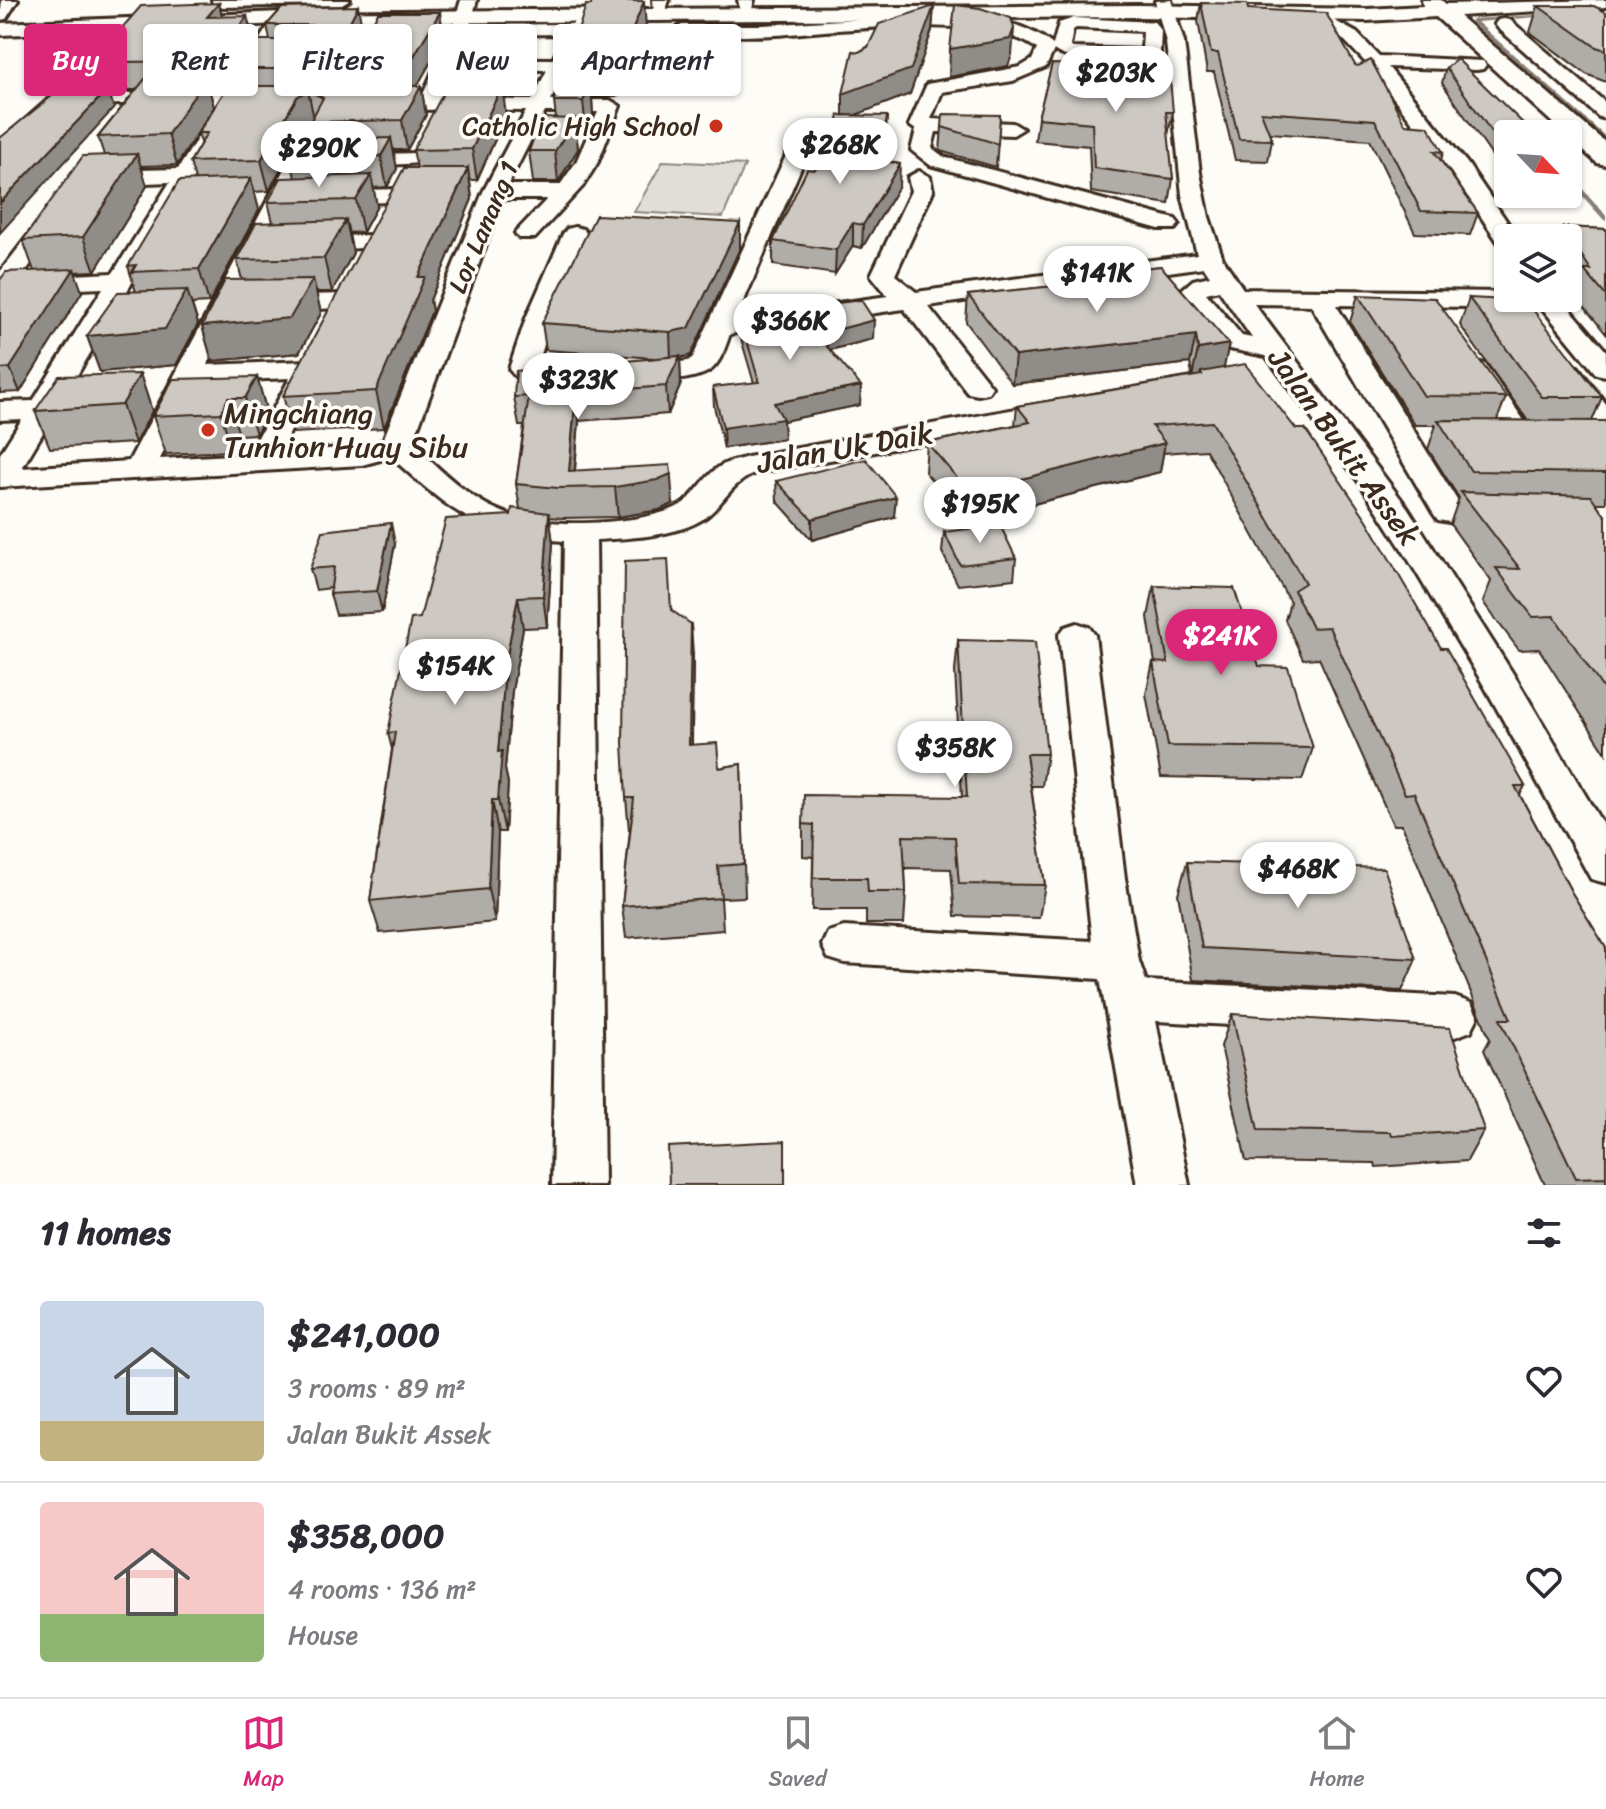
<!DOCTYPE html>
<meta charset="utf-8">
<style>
:root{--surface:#fff;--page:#f2f2f3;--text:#2b2b33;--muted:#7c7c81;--line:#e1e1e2;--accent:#db2777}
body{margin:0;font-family:Sriracha,sans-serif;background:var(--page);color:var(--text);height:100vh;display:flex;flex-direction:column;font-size:30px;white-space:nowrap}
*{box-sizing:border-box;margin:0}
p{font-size:26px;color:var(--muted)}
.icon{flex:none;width:44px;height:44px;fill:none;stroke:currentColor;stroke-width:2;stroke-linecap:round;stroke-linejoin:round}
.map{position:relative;height:1185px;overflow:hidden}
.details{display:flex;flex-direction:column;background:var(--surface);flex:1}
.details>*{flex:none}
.top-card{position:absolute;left:24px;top:24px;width:800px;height:72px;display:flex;gap:16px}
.needle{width:52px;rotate:115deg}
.buttons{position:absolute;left:1494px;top:120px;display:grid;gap:16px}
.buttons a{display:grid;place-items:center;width:88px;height:88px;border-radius:8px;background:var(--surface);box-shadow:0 2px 6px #0004;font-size:40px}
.price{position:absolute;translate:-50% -68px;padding:0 18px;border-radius:28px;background:#fff;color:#222;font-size:26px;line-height:52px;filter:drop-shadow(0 2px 4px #0008)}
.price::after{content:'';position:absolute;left:50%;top:48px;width:24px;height:18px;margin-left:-12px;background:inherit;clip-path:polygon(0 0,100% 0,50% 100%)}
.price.active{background:var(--accent);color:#fff}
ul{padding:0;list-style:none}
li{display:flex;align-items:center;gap:24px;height:200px;padding:0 40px}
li+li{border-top:2px solid var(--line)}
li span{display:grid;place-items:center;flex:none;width:224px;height:160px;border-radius:8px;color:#555}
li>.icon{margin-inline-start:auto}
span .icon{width:96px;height:96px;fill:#fffc;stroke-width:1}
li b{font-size:34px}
h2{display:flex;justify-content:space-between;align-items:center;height:96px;padding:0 40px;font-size:34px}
.tag{padding:0 28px;border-radius:8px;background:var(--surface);box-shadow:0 2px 6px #0004;font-size:28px;line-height:72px}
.tag.active{background:var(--accent);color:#fff}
.tabs{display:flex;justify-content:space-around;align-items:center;height:112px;border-top:2px solid var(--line);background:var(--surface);font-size:22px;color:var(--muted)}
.tabs a{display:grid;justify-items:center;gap:4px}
.tabs .active{color:var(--accent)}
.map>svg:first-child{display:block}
</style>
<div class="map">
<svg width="1606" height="1185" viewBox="0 0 1606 1185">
<rect width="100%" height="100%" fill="#fdfcf7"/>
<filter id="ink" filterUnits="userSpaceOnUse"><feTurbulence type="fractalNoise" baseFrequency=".0125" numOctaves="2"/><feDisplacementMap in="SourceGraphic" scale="16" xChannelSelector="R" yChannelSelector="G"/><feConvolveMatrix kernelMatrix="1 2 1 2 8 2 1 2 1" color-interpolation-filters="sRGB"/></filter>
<g filter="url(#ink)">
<path fill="#e1ded7" stroke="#8e847a" stroke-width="2" d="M663,161L745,165L723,217L634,212Z"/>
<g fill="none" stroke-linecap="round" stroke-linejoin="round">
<g fill="#887d74" fill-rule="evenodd">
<path d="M1551,14L1549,16L1477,22L1606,137V142L1470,21L1473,19Z"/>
<path d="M1568,174L1570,175L1606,215V221L1604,220L1568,180Z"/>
</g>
<defs>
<g id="minor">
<path d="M2,0H18L6,19L0,20Z"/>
<path d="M212,0H350L342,5L219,7L213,5Z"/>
<path d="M461,0H477L470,25L572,24L579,11H591L593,15L551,100H610L620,106L598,162L583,186L535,238H519L515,233L547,199H503L412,444C440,469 469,500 505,513C545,529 635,525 675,508C694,500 702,478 719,467C728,461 738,460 748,457L1060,401L1070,404L1074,410L1070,416L1060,419L757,473C732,481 725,502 706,517C677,537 630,538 596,540L604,1185H552L564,541C479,537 451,511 391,457L362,465L0,487V454L22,419L0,420V402L33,401L103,288L33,291L24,289L21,284L24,279L33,277L113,273L170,182L97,185L86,178L97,171L178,169L273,18L281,13L289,18L22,468L129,461L306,128L316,122L326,128L207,365L308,361L318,363L322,370L280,452L360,447L383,440L483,192L526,111L372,109L369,105L372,101L421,99L449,35L381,36L347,109L340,111L330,105L369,27L453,25ZM566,34L553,59L459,58L467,35ZM454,69L547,70L532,100L440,99ZM545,112H598L576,162L560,185H508ZM290,378L249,454L160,459L198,382Z"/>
<path d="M653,0H669L666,10H654Z"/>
<path d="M738,0H754L752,9H740Z"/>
<path d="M1171,0L1184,42L1200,173L1209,217L1223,259L1243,289L1508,292V298H1561L1606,351V376L1596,374L1542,308L1336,305L1465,513L1460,520L1449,522L1438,520L1433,513L1311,305L1254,304L1407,507L1517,680L1606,830V883L1591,879L1486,689L1407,557L1361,485L1266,356L1224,348L1179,292L1193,280L1210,276L1204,267L928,306L992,387L988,393L978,395L968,393L904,309L730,334C726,345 722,359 713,368C701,381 645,384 627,380L623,374L627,368L688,361L693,357L789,149L799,143L809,149L737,317L888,296L871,275L911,191L908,177L919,171L930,177L933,191L895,275L916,292L1197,254L1182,195L1166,42L1155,1ZM1219,290L1252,338L1242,336L1206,293Z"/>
<path d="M1315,10L1357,33L1379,56L1483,61L1486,65L1483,69L1477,70L1388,67L1467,163L1518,238H1508V247L1500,245L1451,172L1368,65L1345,41L1309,19L1307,15Z"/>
<path d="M875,18C931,17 1008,7 1053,45L1059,23L1074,18L1154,22L1161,30L1160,53C1146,68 1069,64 1054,50L1046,67L1013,81L942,92L931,119L1013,123L1023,129L1013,135L936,132L932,148L944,157L1175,219L1179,224L1175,229H1159L930,165L911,150L916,130L909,125L927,84L1020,67L1032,60L1037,49C989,11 837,31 775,35C744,37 713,35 682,35L673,30L682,25H763ZM1076,28L1143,31L1142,50L1073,48L1070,46L1073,30Z"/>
<path d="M1504,19L1510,20L1606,103V119L1599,117L1498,28L1495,24L1498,20Z"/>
<path d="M134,23L143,28L127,49L77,94L175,92L185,98L182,102L64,106L7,157L0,159V142L115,41L128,24Z"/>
<path d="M416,153L423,155L427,159L423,163L350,167L339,161L350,155Z"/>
<path d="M398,189L409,196L406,201L330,205L319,198L330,191Z"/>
<path d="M55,209L63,211L66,216L9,294L0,296V272L47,211Z"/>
<path d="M575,227L583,229L587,234L552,318L537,368L545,373L574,375L578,381L574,387C550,393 524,390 509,369L526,318L563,234L567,229Z"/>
<path d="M373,235L381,237L385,242L381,247L304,251L296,249L292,244L296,239L304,237Z"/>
<path d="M343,294L352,297L356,302L352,307L271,312L262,309L258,304L262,299L271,296Z"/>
<path d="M1475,362L1485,364L1532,432L1537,438L1532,444L1522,447L1512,444L1461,370L1465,364Z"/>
<path d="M1568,365L1578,367L1606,404V432L1596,429L1554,373L1558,367Z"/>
<path d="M1077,623L1089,627L1095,635L1125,878L1139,961L1146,981L1455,997L1471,1003L1478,1017L1471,1031L1455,1037L1156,1021L1189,1185H1137L1100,979L844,963L828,958L822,945L828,932L844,927L1092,941L1059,635L1065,627Z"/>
</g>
<path id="major" d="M1422,0H1441L1446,4L1606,0V7L1459,16L1606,143V165L1597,163L1436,17L1367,21L1138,17L281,24L0,35V23L281,12L1138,5L1367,9L1423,6Z"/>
</defs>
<use href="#minor" stroke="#3b2a1e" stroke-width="6"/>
<use href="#major" stroke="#3b2a1e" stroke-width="6"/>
<use href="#minor" fill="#fdfcf7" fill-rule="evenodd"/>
<use href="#major" fill="#fdfcf7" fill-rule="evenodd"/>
</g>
<g fill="#b0aca7" stroke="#3b2a1e" stroke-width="2">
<path d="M1201,3L1248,9L1355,65L1405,124L1443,152L1441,161L1478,213L1470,235L1415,233L1370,140L1270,133L1272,140L1268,161L1235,160L1214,72H1207L1198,21Z"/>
<path d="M934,6L932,30L910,94L854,115L886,139L887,161L899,186L862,248L853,246L835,274L773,265V241L814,170L833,147L843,115L859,52Z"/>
<path d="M1538,6L1606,12V82L1586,74L1530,32Z"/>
<path d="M282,8L363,32L337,86H354L351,69L444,38L417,86H421L426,115L407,150H393L397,169L387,187L373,188L377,206L363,232L348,233L353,253L332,292H316L321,313L299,353L212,361L202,326L242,280L237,260L273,222L268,202L295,178L291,159L314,140L310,122L303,127L269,191L254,192L259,210L209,303L192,304L198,324L176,365L100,372L87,336L136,292L128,266L195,180L190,162L201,143L198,133L243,86L239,69L270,40L267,25Z"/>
<path d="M222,16L254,42L224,89H209L214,107L177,165L141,166L147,186L98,266L95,271L74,272L82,292L20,392L0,393V280L34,271L23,240L104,155L98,137L136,90H123L109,80L101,52Z"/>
<path d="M646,27L619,96L592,97L593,115L586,131H576L578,149L558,182H533L529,151L556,119L554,101L568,86L566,69Z"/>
<path d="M1052,64L1173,112L1168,135L1173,179L1169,204L1091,192L1089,146L1035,141L1038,118Z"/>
<path d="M1446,68L1508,134V179L1442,83Z"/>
<path d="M506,115L477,180H470L472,199L430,300L432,311L384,428L293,433L283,396L417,168L413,150Z"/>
<path d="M1000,115L996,167L940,151L942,127Z"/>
<path d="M740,223V248L691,355L680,358L681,384L668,414L579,421L575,471L673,504L659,510L618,517L562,518L549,517L553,543L547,627L523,628L512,691L505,769L508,783L505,832H498L495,922L380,933L370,901L392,749L388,733L420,618L511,515L520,509L516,484L524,426H519L514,397L654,358L546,350L542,323Z"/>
<path d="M1563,227L1606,229V334L1574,294L1577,287L1568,272V238H1559Z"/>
<path d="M1161,266L1224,368L1441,648L1525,786L1520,795L1572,893L1606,948V1185H1545L1484,1050L1490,1039L1402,825H1393L1319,658L1303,659L1285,620L1290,602L1206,450L1163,453L1160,472L966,521L925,472L927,443L1015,425L1017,406L1192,376L1190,363L1012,384L966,322L968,295L1104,281L1106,272Z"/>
<path d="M1358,295L1506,397L1497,420L1528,421L1460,325L1469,298L1602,397L1592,421H1606V503H1596L1606,517V753L1539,649L1519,650L1483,602L1491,581L1450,524L1459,498L1428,449L1436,425H1415L1350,322Z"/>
<path d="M740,316L785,333L873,339L830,350L860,405L783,421L784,439L724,448L714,406L713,387L754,383L740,335Z"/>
<path d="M140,374L152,411L135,443L50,448L35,411Z"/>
<path d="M257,377L267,413L256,434L239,435L232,451L166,454L153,416Z"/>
<path d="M776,481L894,517L812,540L777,501Z"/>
<path d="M944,532L1016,558L1014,579L958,585L942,552Z"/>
<path d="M395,544L382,612L336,615L330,594L331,588L316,590L310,569Z"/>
<path d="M1154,586L1259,666L1313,748L1302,780L1161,777L1146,694L1153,662L1155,663L1148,617Z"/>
<path d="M672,610L693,655L692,744L719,768L741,764L745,897L721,898L723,930L626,938L622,906L630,830H629L626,798Z"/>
<path d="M958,640L1047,754L1042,786H1031L1045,885L1039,918L955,916L951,869L905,868L906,892L904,924H866V910H812L813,857L803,856V824L962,797L955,671Z"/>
<path d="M1187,862L1416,959L1402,991L1193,980L1178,894Z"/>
<path d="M1232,1014L1484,1130L1467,1161L1376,1167L1375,1163L1246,1161L1221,1046Z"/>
</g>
<g fill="#908c88" stroke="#3b2a1e" stroke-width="2">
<path d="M644,1L646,27L619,96L617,68Z"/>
<path d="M219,3L225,29L207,17Z"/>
<path d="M358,6L363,32L331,97L325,69Z"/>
<path d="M934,6L932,30L910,94L843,120V94Z"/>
<path d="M440,12L444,38L411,97L406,69Z"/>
<path d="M247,16L254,42L224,89L217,61Z"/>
<path d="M1014,28L1012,55L1008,66L949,77L950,49Z"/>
<path d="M206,78L214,107L177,165L168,134Z"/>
<path d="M421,86L426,115L407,150L402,120Z"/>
<path d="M502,86L506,115L477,180L472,149Z"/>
<path d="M591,86L593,115L586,131L583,101Z"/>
<path d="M108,89L114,108L0,233V203Z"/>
<path d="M308,90L314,119L303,127L269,191L261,160L297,97Z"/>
<path d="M887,116L885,149L888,139L887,161L881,160Z"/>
<path d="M575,119L578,149L558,182L555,151Z"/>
<path d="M391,138L397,169L387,187L381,156Z"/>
<path d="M137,154L147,186L95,271L83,237Z"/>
<path d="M900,164L899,186L862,248L863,225Z"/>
<path d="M468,168L472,199L430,300L432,311L384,428L376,391L418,277Z"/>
<path d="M371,175L377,206L363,232L356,200Z"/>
<path d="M251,178L259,210L209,303L199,269Z"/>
<path d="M346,220L353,253L332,292L324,258Z"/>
<path d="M740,223V248L691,355L680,358L681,384L668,414L666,386L671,359L670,332Z"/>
<path d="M853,223V246L835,274L836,250Z"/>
<path d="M74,269L82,292L20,392L10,368Z"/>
<path d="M313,279L321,313L299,353L212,361L202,326Z"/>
<path d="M187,290L198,324L176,365L100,372L87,336Z"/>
<path d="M874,320L873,339L817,353V335Z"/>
<path d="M1196,335L1190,363L1012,384L1015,356Z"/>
<path d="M1229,344L1223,372H1201L1200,376L1192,377L1198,349Z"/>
<path d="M140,374L152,411L135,443L122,405Z"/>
<path d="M257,377L267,413L256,434L245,398Z"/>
<path d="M861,386L860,405L783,421L784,439L724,448L723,428L774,403Z"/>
<path d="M576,393L579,421L573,488L569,471Z"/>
<path d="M228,398L239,435L232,451L221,413Z"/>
<path d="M1165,443L1160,472L966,521L969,492Z"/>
<path d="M670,465L673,504L659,510L618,517L615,487Z"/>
<path d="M896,497L894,517L812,540V519Z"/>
<path d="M549,513L553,543L547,627L543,596Z"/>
<path d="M391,523L395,544L382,612L377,591Z"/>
<path d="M518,597L523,628L512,691L505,769L508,783L505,832L498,800V752L506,660Z"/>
<path d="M691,624L693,655L691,776L689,745Z"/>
<path d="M492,800L498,832L495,922L488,889Z"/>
</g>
<g fill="#cdc8c2" stroke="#3b2a1e" stroke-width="2">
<path d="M592,1H644L617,68L566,69L586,5H591Z"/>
<path d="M219,3L207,17L247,16L217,61L115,62L101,52L141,6Z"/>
<path d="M1201,3L1247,4L1248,9L1326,13L1355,65L1358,66L1371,60L1405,124L1428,126L1443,152L1434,151L1478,213L1421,211L1375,120L1261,112L1272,140L1239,139L1218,53H1211Z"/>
<path d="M955,5L980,8L1011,18L1014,28L1010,39L950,49Z"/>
<path d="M358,6L325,69H239L256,40H324L336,34L324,25H267L282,8Z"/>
<path d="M934,6L911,69L843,94L853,51L859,52L868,47L879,24Z"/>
<path d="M1538,6H1594L1606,12V50L1596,47Z"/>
<path d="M378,12H440L406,69H351Z"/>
<path d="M1457,59L1534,134H1508V155L1446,68Z"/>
<path d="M1052,64L1169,68L1173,112H1166L1173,179L1094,168L1092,123L1038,118Z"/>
<path d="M206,78L168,134L98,137L145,79Z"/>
<path d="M228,86H421L402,120L310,122L323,98L308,90L297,97L261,160L190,162L207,133H198Z"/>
<path d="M447,86H502L472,149L413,150Z"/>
<path d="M556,86H591L583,101H554Z"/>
<path d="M108,89L0,203V138L59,90Z"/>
<path d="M943,114L1000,115L998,144L942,127Z"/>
<path d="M839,115L887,116L884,139H888L881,160L900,164L863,225L853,223L836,250L773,241L807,169L814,170L833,147Z"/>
<path d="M541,118L575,119L555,151H529Z"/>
<path d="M391,138L381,156L291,159L301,140Z"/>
<path d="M137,154L83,237L23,240L83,156Z"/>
<path d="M404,168H468L418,277H425L376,391L283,396Z"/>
<path d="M371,175L356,200L268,202L281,178Z"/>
<path d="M251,178L199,269L132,272L136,265L128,266L179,181Z"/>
<path d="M596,215L740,223L689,328L670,332L542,323Z"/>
<path d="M346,220L324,258L237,260L256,223Z"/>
<path d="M1563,227L1606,229V296L1584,270H1591Z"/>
<path d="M1161,266L1229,344L1198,349L1196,335L1015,356L968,295L1112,280L1106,272Z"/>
<path d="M74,269L10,368L0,369V280L6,272Z"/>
<path d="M313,279L290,318L202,326L225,280Z"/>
<path d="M187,290L165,329L87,336L118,292Z"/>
<path d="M1358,295L1435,298L1506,397L1424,396Z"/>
<path d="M1469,298L1526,301L1602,397H1542Z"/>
<path d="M861,300L874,320L817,335L861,386L774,403L783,419L723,428L713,387L759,382L740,316L756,314L785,333V310Z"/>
<path d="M680,356L666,386L576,393L569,471L670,465L671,474L657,480L615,487L558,488L516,484L529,396L514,397L516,371Z"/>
<path d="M1245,364L1296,429H1305L1367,520L1441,648H1446L1525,786H1515L1572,893L1606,948V1177L1576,1178L1500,1019H1511L1414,793L1405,794L1329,627L1312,628L1294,590L1305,583L1212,422L1152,426L1165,443L969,492L927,443L1030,422L1017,406L1202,375L1201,372Z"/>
<path d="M140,374L122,405L35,411L59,376Z"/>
<path d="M257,377L245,398H228L221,413L153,416L173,379Z"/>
<path d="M1438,420L1606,421V473L1471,471Z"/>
<path d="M866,459L896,497L812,519L776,481Z"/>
<path d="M1461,492L1591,496L1606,517V693L1554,616L1533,617L1496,568L1520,569Z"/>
<path d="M512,508L549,513L543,596L518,597L506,660L498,752L502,751L498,800H492L488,889L370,901L395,732L388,733L411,619L420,618L446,519L511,515Z"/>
<path d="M391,523L377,591L330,594L334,567L310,569L323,531Z"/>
<path d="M1000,525L1016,558L960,565L944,532Z"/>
<path d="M668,559L671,610L691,624L689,745L717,743L719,768L741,764L744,864L718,866L721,898L622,906L634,798H626L623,743L625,561Z"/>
<path d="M1154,586L1234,588L1259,666L1288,667L1313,748L1168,746L1153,662L1168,663Z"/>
<path d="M958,640L1035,642L1047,754H1026L1045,885L959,884L955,837L903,836L906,892H868L867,878H813L814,825L803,824L804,795L967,797Z"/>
<path d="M1187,862L1384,868L1416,959L1202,948Z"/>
<path d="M1232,1014L1450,1028L1484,1130L1392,1136L1391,1132L1258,1130Z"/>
<path d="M785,1141V1185H669L668,1147Z"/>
</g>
</g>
<g fill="#c8321e" stroke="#fdfcf7" stroke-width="3">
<circle cx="716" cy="126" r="8"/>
<circle cx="208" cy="430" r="8"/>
</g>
<g text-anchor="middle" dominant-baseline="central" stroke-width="7" stroke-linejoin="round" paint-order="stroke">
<g font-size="26" fill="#3b2a1e" stroke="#fdfcf7" text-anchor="end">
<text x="700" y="126">Catholic High School</text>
</g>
<g font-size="26" fill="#3b2a1e" stroke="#fdfcf7">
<text transform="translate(483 227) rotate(-67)">Lor Lanang 1</text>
</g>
<g font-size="30" fill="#3b2a1e" stroke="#fdfcf7" text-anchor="start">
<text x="224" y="413">Mingchiang<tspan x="224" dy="34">Tunhion Huay Sibu</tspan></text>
</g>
<g font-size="30" fill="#3b2a1e" stroke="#fdfcf7">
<text transform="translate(1344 447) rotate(54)">Jalan Bukit Assek</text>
<text transform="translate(845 448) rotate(-10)">Jalan Uk Daik</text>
</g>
</g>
</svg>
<div class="buttons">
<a><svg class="needle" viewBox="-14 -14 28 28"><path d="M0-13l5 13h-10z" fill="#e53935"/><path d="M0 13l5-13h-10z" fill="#7c7c81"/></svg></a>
<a><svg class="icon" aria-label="layers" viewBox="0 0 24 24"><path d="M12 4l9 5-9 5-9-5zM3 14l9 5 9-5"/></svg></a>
</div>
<b class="price" style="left:1116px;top:114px">$203K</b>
<b class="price" style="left:840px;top:186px">$268K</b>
<b class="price" style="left:319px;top:189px">$290K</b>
<b class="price" style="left:1097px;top:314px">$141K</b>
<b class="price" style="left:790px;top:362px">$366K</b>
<b class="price" style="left:578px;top:421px">$323K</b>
<b class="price" style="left:980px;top:545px">$195K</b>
<b class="price active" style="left:1221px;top:677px">$241K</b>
<b class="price" style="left:455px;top:707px">$154K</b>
<b class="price" style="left:955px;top:789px">$358K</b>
<b class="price" style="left:1298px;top:910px">$468K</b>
<div class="top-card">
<a class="tag active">Buy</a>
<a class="tag">Rent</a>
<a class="tag">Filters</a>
<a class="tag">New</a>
<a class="tag">Apartment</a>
</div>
</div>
<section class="details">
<h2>11 homes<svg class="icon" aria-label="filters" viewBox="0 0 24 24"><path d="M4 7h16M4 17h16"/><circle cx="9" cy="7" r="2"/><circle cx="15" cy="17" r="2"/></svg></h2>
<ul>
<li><span style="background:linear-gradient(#c9d6e8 75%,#c2b280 0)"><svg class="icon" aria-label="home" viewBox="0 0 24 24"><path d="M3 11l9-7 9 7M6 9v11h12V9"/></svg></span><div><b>$241,000</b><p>3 rooms · 89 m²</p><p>Jalan Bukit Assek</p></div><svg class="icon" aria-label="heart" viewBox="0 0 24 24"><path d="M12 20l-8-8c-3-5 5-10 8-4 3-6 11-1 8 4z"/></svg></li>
<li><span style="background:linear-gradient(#f6c9c9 70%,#8fb573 0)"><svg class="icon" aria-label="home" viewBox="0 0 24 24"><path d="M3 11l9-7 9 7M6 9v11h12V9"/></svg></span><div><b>$358,000</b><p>4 rooms · 136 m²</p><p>House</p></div><svg class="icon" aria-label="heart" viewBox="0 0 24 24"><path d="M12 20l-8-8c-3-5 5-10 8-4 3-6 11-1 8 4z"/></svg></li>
</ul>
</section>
<nav class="tabs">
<a class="active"><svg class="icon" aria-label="map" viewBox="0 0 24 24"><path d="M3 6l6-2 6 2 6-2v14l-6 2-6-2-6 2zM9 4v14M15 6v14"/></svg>Map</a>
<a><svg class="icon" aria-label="saved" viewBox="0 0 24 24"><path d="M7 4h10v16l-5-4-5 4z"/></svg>Saved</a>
<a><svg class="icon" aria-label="home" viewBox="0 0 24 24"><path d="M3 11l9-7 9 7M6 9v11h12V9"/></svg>Home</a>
</nav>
